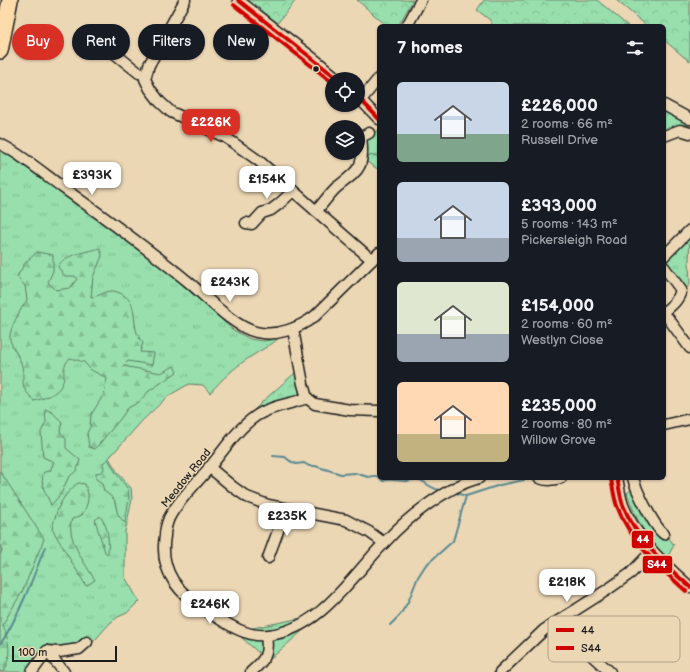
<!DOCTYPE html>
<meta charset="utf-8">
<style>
:root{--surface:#171b24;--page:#20242c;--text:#f1f3f6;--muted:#9ea1a6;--accent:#d93025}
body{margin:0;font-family:"Balsamiq Sans",sans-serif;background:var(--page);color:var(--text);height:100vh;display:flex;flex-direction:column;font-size:15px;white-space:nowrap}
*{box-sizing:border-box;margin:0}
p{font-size:13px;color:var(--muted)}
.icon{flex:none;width:22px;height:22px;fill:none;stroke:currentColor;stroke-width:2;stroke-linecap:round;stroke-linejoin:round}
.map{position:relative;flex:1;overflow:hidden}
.drawer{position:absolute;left:377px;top:24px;width:289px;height:456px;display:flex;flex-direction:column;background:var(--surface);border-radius:6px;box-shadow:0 1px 3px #0004}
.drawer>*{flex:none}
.banner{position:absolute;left:12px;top:24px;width:305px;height:36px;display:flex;gap:8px}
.fabs{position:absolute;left:325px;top:72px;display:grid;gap:8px}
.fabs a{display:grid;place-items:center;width:40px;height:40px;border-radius:50%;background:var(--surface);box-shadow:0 1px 3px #0004;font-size:20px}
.scale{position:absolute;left:12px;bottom:10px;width:105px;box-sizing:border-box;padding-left:4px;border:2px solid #1c1c1c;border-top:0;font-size:11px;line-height:14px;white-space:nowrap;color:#1c1c1c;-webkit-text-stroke:3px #ecd7b5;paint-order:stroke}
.price{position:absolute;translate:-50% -34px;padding:0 9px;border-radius:8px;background:#fff;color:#222;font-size:13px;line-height:26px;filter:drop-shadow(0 1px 2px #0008)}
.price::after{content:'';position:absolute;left:50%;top:24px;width:12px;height:9px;margin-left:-6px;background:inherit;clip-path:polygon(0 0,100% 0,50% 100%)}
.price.current{background:var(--accent);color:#fff}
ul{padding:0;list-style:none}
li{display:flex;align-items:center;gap:12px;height:100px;padding:0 20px}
li span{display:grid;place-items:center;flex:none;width:112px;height:80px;border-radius:6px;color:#555}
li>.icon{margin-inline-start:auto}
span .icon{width:48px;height:48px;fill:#fffc;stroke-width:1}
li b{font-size:17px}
h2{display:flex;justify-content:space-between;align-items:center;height:48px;padding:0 20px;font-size:17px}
.tag{padding:0 14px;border-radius:18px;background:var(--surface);box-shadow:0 1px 3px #0004;font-size:14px;line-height:36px}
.tag.current{background:var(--accent);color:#fff}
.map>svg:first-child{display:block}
</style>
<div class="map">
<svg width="690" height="672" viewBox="0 0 690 672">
<defs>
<pattern id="grass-tufts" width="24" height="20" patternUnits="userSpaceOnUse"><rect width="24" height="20" fill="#98dfad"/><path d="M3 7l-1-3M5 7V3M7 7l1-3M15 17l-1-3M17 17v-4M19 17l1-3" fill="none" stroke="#82bf94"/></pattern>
<pattern id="forest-firs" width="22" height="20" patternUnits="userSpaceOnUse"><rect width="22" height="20" fill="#98dfad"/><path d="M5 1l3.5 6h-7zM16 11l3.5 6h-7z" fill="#82bf94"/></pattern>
<pattern id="park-crowns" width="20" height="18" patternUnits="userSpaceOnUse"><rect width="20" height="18" fill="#98dfad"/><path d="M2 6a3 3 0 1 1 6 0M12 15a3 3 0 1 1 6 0" fill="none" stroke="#82bf94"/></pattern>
</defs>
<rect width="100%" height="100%" fill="#ecd7b5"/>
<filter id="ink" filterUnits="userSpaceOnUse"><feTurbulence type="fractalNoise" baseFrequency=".025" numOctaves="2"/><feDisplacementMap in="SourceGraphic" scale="8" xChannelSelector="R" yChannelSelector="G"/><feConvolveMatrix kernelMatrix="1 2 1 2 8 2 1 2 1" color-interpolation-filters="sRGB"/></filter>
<g filter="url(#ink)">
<g fill="url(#grass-tufts)" stroke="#5a7e64">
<path d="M664,109L690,124L688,127L664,133Z"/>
<path d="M378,130L379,132V157L375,155L370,156L366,160L367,139Z"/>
<path d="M0,149L136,247L176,279L233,330L250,339L263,341L278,339C270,346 260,350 252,356C236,366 222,379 210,393L203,385L189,384L168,396L142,421L109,458L118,473L131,488L132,499L125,532V577L139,601L127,613L118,617L110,623L95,640L79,653L44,659L35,672H0Z"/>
<path d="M690,232L689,262L690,285L686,288H684L664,263V258Z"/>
<path d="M296,372H298L300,389L298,396L246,418L263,401Z"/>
<path d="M631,490L635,491L674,545L667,558C647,541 635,518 627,493Z"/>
<path d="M306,617L301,621L268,632L248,629Z"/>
<path d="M316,619L268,661L234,631L259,638Z"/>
</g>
<g fill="url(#forest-firs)" stroke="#5a7e64">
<path d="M100,248L102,256L93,277L91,297C98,297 105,291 112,291C119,291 130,298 132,305C136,318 133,333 143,343L140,352L154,353L152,365L128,361L123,366L161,373L174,366L177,372L149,391L139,402L128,408L121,418L95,449L89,447L87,433L90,427L91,415L104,394L107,378L91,370L84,362L70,358C59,370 67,374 62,384C57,395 44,398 34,401C31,397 26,392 24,388C22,381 24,373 22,366C20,357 13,350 10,340C8,331 21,308 27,300L25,286L17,277L25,263L37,252L53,255V271L48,282L56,290L70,288L77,279L75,276H65L58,267C63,254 88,252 100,248Z"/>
<path d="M45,409L52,412L62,422L60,431L66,439V448L80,460L77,470L68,478L61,494L51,505C46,493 39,485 44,472L50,471L54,462L43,457L41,432L46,422Z"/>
<path d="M108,459L116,473L128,489L129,498L125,523L118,515L114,499L104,491L102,483L96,479V473L102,472L104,469L103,463Z"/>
<path d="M0,471L44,539L23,590L3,624C9,644 12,651 4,672H0V555L2,551L0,545Z"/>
<path d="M78,483L85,484C90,497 89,502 82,515L72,519C65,537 86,565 95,580L86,586L52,529C57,508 61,497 78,483Z"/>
<path d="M100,516C109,528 109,540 108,555L105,552L95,520Z"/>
</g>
<g fill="url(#park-crowns)" stroke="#5a7e64">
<path d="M244,0H296L276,25Z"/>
<path d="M357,0H413L398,26H387Z"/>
<path d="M484,0H597L628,26H493L490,20L477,10Z"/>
<path d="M616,0H690V62L664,40V26H647Z"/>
<path d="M375,155L379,157V170L367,162L366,160L369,156Z"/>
</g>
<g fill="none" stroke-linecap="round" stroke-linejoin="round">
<g stroke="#598991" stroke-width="2">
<path d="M273,456L285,457L290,461L296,464L304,463L309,466H315L341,474L355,473L368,477L374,476L379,477"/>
<path d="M380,478L383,481C390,478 397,481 405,481C410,481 415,478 420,480C427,483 430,488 439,490"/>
<path d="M456,493L466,496L500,485L524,480"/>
<path d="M390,625L400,615L408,602L418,577L425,566L453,541L466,496"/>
<path d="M0,645C19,615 32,581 45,547"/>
</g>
<defs>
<g id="minor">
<path d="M185,0L149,65L145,79L150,89L160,102L171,112L225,137L259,161L372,260"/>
<path d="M238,0L319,63L338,79"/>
<path d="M407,26L421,0"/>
<path d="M109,49L139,73L145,74"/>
<path d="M358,97L379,119"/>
<path d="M361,100L379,78"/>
<path d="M664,105L690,119"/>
<path d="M664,136L680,130L690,133"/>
<path d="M0,144C21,154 43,173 62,187C104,217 146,247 186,280C205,295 232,326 256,332C277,337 299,328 315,316L379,253"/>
<path d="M316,211C323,204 329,194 337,187C359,170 365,168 361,137L369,133"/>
<path d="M246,223L252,224L262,213L271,210L279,204L293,191"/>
<path d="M664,256L690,230"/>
<path d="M664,267L681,290C679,300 671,306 664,312"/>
<path d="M664,315L668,318L690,348"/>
<path d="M293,329L303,384L307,398L315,404L350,410L379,411"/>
<path d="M307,398C291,404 270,406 256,416C237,429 224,450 209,468C197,483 178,500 169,518C167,523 165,530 165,536C159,571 178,594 207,611C225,622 245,638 268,635C320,630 352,576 385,542C408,517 446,487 479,478"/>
<path d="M664,425L690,419"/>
<path d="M209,467L233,487L247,497L268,505L346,520L369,532L384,543"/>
<path d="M539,478C547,481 553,480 561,478"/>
<path d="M617,478C619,487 620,497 623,505C635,538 665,565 690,587"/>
<path d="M633,478C636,490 654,527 664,534"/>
<path d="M268,558L286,509"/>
<path d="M566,616L589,653L610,672"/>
<path d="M47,651L64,672"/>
<path d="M32,672L47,651L59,652L79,649L87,642"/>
<path d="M251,672C265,660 269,654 266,636"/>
<path d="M500,672L544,630L607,590L631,573L652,551"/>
</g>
<path id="highway" d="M0,51L10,0"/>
</defs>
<use href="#minor" stroke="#1c1c1c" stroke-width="13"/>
<use href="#highway" stroke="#1c1c1c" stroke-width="18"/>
<use href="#minor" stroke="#ecd7b5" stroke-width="10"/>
<use href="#highway" stroke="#fddcac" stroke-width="15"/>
<defs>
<g id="bus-1">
<path d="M238,0L338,79"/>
<path d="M358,97L379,119"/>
<path d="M617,478C619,487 620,497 623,505C636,539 664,564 690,587"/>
</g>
<g id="bus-2">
<path d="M234,5L332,82"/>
<path d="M611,479C613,488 614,498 617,506C630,541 659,567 686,591"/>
</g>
</defs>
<use href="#bus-1" stroke="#ecd7b5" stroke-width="7"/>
<use href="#bus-2" stroke="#ecd7b5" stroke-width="7"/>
<use href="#bus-1" stroke="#d00000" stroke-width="4"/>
<use href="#bus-2" stroke="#d00000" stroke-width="4"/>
</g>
</g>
<circle fill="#1c1c1c" stroke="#ecd7b5" stroke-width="1.5" cx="316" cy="69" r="3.5"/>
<g text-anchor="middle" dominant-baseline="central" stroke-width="3" stroke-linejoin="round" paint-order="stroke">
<g font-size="11" fill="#1c1c1c" stroke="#ecd7b5">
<text transform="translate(186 478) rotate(-51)">Meadow Road</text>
</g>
</g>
<rect x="548" y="616" width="132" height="46" rx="6" fill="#ecd7b5" stroke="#ae9f87" stroke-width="1"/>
<rect x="556" y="628" width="18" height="4" fill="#d00000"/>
<rect x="556" y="646" width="18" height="4" fill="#d00000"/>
<g font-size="11" fill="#1c1c1c">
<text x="581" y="634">44</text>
<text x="581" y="652">S44</text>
</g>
<g stroke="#ecd7b5" stroke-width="1.5">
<rect x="631" y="530" width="23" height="19" rx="4" fill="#d00000"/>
<rect x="642" y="555" width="31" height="19" rx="4" fill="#d00000"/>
</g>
<g font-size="11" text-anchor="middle" font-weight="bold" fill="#fff">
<text x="643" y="543">44</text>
<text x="657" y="568">S44</text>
</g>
</svg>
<div class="fabs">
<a><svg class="icon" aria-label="locate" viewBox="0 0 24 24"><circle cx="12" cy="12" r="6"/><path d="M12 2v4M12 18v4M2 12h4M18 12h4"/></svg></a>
<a><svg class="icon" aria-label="layers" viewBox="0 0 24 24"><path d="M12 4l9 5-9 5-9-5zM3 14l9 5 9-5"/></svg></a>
</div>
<div class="scale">100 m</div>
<b class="price current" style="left:211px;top:143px">£226K</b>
<b class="price" style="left:92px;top:196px">£393K</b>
<b class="price" style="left:267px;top:200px">£154K</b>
<b class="price" style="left:230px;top:303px">£243K</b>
<b class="price" style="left:287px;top:537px">£235K</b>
<b class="price" style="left:567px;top:603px">£218K</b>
<b class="price" style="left:210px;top:625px">£246K</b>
<div class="banner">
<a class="tag current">Buy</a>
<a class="tag">Rent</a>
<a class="tag">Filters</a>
<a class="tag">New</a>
</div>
<section class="drawer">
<h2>7 homes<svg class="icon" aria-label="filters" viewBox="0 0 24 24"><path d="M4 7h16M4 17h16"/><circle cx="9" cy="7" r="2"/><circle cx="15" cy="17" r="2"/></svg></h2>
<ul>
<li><span style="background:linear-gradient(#c9d6e8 65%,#7fa58c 0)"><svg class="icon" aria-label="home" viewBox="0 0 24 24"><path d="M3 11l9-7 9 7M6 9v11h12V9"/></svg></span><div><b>£226,000</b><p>2 rooms · 66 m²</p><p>Russell Drive</p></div></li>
<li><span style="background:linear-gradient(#c9d6e8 70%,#9aa5b1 0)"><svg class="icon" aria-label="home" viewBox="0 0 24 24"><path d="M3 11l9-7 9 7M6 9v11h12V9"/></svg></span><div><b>£393,000</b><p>5 rooms · 143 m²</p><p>Pickersleigh Road</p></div></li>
<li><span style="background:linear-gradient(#dfe7d0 65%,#9aa5b1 0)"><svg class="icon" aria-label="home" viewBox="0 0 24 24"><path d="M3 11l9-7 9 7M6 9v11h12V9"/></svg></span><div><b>£154,000</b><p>2 rooms · 60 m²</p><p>Westlyn Close</p></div></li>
<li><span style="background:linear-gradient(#ffd9b3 65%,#c2b280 0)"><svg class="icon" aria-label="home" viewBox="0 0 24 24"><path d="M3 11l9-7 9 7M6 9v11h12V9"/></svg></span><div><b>£235,000</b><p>2 rooms · 80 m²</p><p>Willow Grove</p></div></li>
</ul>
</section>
</div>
